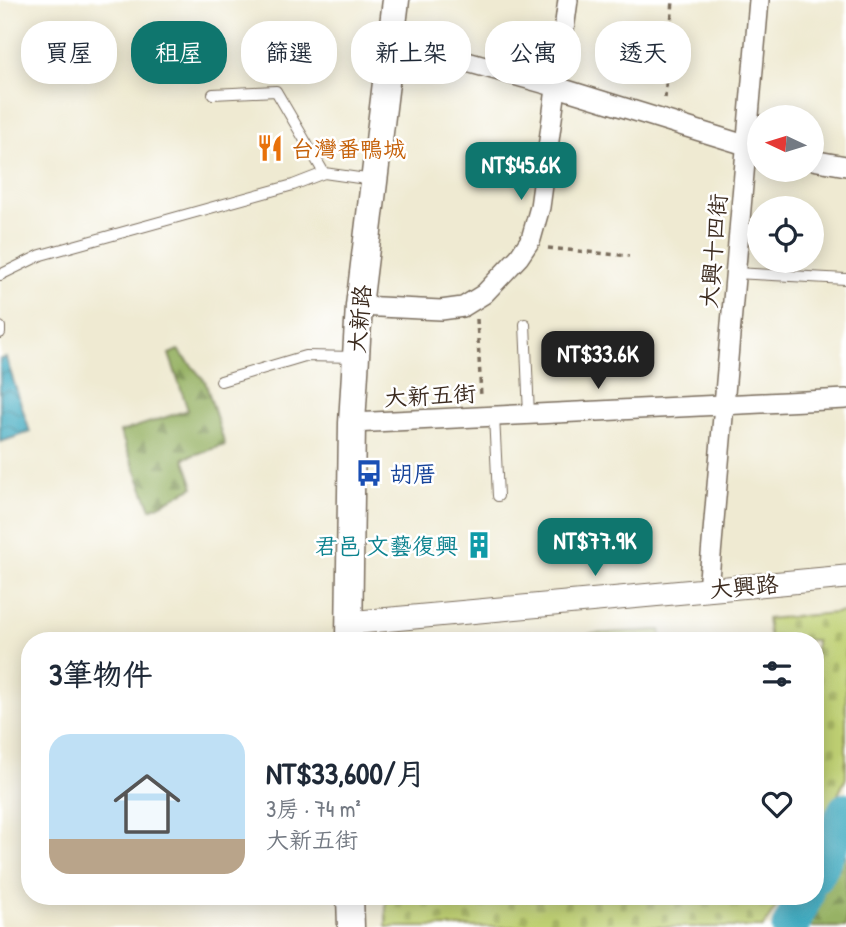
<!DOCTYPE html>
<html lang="zh-TW">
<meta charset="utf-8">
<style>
:root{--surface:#fff;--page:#f6f6f7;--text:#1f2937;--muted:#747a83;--line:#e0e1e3;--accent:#0f766e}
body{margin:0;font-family:"Patrick Hand","LXGW WenKai TC",sans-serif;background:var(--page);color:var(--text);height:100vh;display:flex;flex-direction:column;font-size:26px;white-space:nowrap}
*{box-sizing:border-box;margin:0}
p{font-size:23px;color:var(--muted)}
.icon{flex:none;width:38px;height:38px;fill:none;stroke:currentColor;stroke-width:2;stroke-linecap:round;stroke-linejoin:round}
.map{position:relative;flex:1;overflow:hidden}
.drawer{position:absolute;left:21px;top:632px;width:803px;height:273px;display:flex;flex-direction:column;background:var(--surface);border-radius:28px;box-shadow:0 4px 18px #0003}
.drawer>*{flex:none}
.guide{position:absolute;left:21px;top:21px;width:805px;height:63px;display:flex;gap:14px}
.needle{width:46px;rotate:274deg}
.buttons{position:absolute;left:747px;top:105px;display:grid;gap:14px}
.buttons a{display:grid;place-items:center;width:77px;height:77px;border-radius:50%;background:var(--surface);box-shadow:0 4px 18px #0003;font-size:35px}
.price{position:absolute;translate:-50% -60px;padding:0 16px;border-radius:14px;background:var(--accent);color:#fff;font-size:23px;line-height:46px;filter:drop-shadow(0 2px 4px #0008)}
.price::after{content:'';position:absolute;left:50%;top:42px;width:21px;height:16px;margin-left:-10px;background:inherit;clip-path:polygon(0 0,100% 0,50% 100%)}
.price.current{background:#222;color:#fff}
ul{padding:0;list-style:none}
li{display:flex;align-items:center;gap:21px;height:175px;padding:0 28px}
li+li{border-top:2px solid var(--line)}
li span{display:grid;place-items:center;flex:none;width:196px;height:140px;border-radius:21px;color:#555}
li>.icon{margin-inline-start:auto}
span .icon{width:84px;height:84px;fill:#fffc;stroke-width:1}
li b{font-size:30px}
h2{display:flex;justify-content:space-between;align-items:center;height:84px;padding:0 28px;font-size:30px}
.pill{padding:0 24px;border-radius:28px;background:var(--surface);box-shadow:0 4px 18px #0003;font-size:24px;line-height:63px}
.pill.current{background:var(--accent);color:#fff}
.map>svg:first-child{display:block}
</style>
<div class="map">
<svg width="846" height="927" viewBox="0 0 846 927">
<defs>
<pattern id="forest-firs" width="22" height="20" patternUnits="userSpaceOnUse" patternTransform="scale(1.75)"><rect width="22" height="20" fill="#97b265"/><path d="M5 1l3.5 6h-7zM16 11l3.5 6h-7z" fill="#7c9153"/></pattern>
<pattern id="cemetery-stones" width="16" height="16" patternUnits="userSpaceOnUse" patternTransform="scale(1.75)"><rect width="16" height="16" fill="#bfd073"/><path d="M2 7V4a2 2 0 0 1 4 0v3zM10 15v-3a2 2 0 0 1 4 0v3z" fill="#a5b363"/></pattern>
<pattern id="water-waves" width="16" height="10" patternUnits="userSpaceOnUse" patternTransform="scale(1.75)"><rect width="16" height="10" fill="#40aac0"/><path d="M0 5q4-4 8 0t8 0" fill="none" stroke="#378b9b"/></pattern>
</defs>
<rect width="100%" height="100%" fill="#fff"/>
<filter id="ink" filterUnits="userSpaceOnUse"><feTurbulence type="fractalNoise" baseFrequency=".0143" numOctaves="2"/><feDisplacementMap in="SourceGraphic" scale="14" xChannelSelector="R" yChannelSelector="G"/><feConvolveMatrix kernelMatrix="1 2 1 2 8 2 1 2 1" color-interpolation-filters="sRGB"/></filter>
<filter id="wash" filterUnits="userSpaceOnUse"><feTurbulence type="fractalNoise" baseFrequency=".00686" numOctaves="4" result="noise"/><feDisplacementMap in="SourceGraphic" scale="28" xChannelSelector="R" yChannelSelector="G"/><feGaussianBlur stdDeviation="1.57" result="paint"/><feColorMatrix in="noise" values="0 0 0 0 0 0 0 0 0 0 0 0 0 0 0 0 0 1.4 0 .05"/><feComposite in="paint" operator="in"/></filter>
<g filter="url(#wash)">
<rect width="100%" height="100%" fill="#efead2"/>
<g fill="url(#forest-firs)" stroke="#696e42" stroke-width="2">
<path d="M178,350L205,381L225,445L184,458L194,487L151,509L120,432L188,410L169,354Z"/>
<path d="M846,836V927H799Z"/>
</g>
<g fill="url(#cemetery-stones)" stroke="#7d7d48" stroke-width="2">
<path d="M846,612V778L816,840V640H770L767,619Z"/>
<path d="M660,630L662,640H589V634Z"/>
<path d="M395,896H783L763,927H386V899Z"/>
</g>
<path fill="url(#water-waves)" stroke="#3e6a6f" stroke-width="2" d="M6,358L30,432L0,442V359Z"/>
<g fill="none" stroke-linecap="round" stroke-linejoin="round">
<g stroke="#40aac0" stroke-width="37">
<path d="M816,874L846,811"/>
<path d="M790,927L805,896"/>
</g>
</g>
</g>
<g filter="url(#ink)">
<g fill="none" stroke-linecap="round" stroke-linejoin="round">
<defs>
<g id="service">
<path d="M213,94L276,91L324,173L373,180"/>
<path d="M735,273L846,279"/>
<path d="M0,275L41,255L293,185L324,173"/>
<path d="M525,324L529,415"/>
<path d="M0,327V333"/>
<path d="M221,381L305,356L355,357"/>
<path d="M494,416L498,496"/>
</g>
<g id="minor">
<path d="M391,41L557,87L758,149"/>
<path d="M812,160L846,166"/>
<path d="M359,306L441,310L463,307L484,294L519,257L531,239L540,207L568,0"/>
<path d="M352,423L846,399"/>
<path d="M708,590L759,0"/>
</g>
<path id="tertiary" d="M349,623L846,577"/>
<g id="secondary">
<path d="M349,640L352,423L359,306L396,0"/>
<path d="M350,896L351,927"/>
</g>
</defs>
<use href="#service" stroke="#7a6d5d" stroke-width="12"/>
<use href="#minor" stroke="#7a6d5d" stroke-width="22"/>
<use href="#tertiary" stroke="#7a6d5d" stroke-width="25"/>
<use href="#secondary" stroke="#7a6d5d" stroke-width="29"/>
<g stroke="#7a6d5d" stroke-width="3.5" stroke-dasharray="5 5" stroke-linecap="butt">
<path d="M665,98L673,0"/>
<path d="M548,248L629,256"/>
<path d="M477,319L481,397"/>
</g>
<use href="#service" stroke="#fff" stroke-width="10"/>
<use href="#minor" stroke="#fff" stroke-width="19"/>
<use href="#tertiary" stroke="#fff" stroke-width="23"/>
<use href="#secondary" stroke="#fff" stroke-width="26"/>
</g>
</g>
<defs>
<symbol id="restaurant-bare" viewBox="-9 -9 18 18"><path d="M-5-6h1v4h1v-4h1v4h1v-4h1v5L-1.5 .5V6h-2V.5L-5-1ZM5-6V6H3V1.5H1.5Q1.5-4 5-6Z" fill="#e8710a" stroke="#fff" stroke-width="2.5" paint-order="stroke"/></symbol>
<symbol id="bus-bare" viewBox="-9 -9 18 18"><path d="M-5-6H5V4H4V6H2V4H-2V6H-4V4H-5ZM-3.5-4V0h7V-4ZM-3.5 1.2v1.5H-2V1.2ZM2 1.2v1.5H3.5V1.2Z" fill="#1a4fb4" stroke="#fff" stroke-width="2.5" paint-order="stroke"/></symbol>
<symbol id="building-bare" viewBox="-9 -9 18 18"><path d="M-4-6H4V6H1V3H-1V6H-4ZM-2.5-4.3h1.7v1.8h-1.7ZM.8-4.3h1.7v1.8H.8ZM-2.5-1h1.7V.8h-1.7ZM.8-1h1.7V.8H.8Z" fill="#0f9aa8" stroke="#fff" stroke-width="2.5" paint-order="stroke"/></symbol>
</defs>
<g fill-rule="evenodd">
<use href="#restaurant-bare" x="251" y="129" width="38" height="38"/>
<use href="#bus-bare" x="350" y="454" width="38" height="38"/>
<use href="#building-bare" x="460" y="526" width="38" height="38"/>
</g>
<g text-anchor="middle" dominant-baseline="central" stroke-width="5" stroke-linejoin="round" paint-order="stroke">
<g font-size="23" fill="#c56008" stroke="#fff" text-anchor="start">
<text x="291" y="148">台灣番鴨城</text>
</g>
<g font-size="23" fill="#3b2a1e" stroke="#fff">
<text transform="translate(713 251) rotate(-85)">大興十四街</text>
<text transform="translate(359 319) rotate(-85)">大新路</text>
<text transform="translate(430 395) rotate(-3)">大新五街</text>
<text transform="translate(744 586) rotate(-5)">大興路</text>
</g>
<g font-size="23" fill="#164399" stroke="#fff" text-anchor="start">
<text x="390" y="473">胡厝</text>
</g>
<g font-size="23" fill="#0d838f" stroke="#fff" text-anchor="end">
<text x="458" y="545">君邑 文藝復興</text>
</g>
</g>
</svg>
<div class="buttons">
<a><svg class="needle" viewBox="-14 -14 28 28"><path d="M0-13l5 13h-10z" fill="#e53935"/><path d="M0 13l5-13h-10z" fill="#747a83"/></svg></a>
<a><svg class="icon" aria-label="locate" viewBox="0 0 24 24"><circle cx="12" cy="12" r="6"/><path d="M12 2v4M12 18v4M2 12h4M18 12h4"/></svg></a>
</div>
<b class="price" style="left:521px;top:202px">NT$45.6K</b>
<b class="price current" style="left:598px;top:391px">NT$33.6K</b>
<b class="price" style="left:595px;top:578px">NT$77.9K</b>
<div class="guide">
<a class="pill">買屋</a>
<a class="pill current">租屋</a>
<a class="pill">篩選</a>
<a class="pill">新上架</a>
<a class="pill">公寓</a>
<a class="pill">透天</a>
</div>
<section class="drawer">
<h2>3筆物件<svg class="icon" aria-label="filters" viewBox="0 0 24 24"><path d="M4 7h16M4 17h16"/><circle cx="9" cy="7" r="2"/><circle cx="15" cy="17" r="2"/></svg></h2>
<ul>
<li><span style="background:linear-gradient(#bfe0f5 75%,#b9a48a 0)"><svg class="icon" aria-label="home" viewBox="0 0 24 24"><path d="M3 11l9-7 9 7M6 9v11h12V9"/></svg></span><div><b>NT$33,600/月</b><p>3房 · 74 m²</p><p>大新五街</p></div><svg class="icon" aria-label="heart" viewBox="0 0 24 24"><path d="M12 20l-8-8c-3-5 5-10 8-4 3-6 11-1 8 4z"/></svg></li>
</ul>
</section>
</div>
